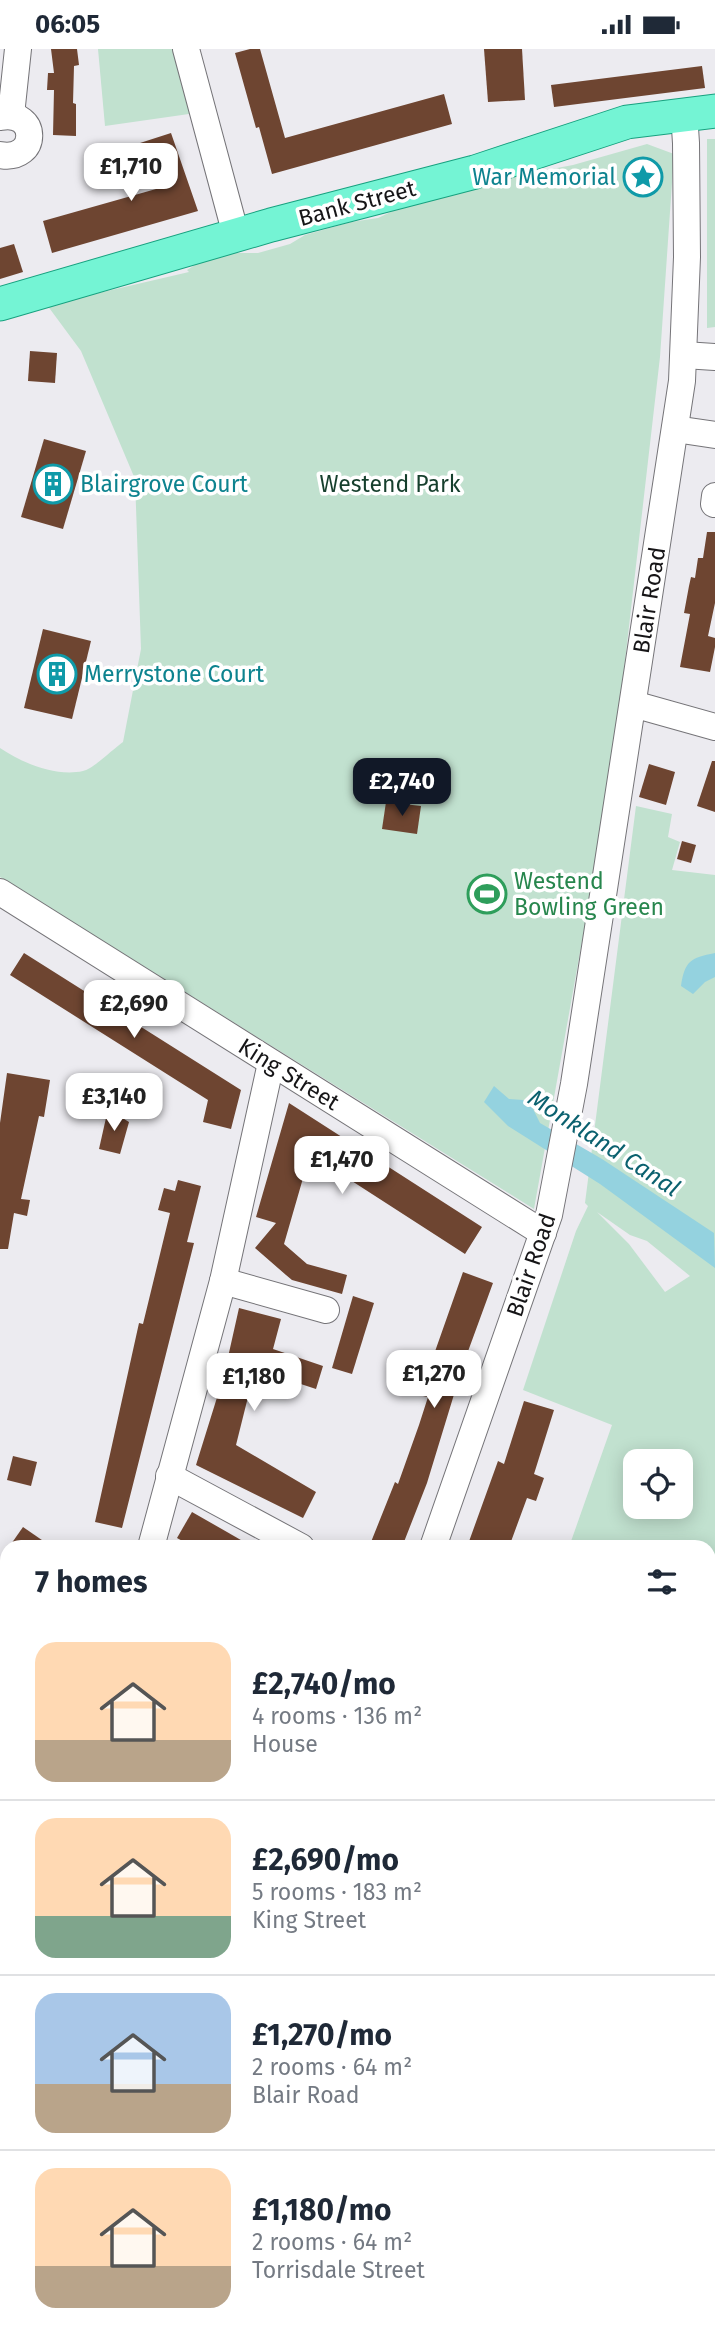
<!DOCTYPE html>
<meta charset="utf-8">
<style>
:root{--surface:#fff;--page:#f6f6f7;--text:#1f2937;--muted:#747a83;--line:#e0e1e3;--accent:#111827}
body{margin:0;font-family:"Fira Sans",sans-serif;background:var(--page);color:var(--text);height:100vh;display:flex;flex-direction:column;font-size:26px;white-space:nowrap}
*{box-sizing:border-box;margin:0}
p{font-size:23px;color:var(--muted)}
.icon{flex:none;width:38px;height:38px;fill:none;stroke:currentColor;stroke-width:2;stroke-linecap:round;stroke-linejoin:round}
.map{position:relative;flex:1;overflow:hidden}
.panel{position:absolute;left:0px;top:1491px;width:716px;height:798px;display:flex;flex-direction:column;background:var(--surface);border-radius:21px 21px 0 0;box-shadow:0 4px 18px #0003}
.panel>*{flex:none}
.fabs{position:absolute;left:623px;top:1400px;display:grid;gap:14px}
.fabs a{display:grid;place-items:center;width:70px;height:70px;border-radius:14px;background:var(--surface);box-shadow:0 4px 18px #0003;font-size:35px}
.price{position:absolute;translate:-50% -60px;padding:0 16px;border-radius:14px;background:#fff;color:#222;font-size:23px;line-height:46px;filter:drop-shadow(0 2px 4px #0008)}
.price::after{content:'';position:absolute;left:50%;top:42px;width:21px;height:16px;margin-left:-10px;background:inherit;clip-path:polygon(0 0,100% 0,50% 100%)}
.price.on{background:var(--accent);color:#fff}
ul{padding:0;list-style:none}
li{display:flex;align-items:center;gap:21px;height:175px;padding:0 35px}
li+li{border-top:2px solid var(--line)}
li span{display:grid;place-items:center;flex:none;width:196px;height:140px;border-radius:21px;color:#555}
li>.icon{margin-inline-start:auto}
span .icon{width:84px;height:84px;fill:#fffc;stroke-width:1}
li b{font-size:30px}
h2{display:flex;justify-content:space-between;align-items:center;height:84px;padding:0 35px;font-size:30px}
.status{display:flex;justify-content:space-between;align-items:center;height:49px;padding:0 35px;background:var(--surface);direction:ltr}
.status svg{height:19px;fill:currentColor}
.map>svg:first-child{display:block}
</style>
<div class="status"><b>06:05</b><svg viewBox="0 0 49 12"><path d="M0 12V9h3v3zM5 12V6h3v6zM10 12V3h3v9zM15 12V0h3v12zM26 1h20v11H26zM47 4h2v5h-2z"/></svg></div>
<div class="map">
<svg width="715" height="2289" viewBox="0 0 715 2289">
<rect width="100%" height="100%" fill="#ecebf0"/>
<g fill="#c1e1cf" fill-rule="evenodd">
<path d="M98,0H188L189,65L105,77Z"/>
<path d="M707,90H715V278L707,279Z"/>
<path d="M647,95L674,105L660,308L612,725L534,1160L0,828V699C22,714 56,728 83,722C93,720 113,700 123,693L141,600L135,430L81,302L47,256L189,223L187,221L214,204H258L290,195L305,186L351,173L378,169L401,158L514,127L573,116Z"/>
<path d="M636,757L672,765L668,788L680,793L672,821L715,826V1724L709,1749V1498H569L612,1376L523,1341L576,1182L588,1157L585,1154ZM597,1163L630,1186L647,1192L690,1227L665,1243L629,1195ZM635,1412H681V1458H635Z"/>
<path d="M715,1794V2289H176L178,2282H709V1822Z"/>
</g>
<g fill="#94d2df">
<path d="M715,904V928L705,933L693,945L681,937C685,912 690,909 715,904Z"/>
<path d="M494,1037L509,1050L523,1051L532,1058L540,1074L602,1110L714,1184L715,1219L600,1135L508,1077L484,1053Z"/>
<path d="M715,1827V2167L709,2154V1845Z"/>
</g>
<g fill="#6e4531">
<path d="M51,0H77L79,16L74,17L73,54L76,55V87L53,86L54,41H47L48,24H54Z"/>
<path d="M250,0H260L285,89L444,45L452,75L272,125L259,78L256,79L235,4Z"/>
<path d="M484,0H522L525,51L488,53Z"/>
<path d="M702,17L705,39L554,58L551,36Z"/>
<path d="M171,84L198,162L52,204L43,172L156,140L140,94Z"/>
<path d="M14,195L23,223L0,230V199Z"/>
<path d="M30,302L57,304L55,334L28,332Z"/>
<path d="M44,390L86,402L63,480L21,468Z"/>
<path d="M707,483H715V554L708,587L715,589V598L710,623L680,618L690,565L684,564L689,537L691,528L695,529L698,509H703Z"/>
<path d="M43,580L91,592L72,670L24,659Z"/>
<path d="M712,712H715V763L697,757Z"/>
<path d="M649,715L675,723L666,756L639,748Z"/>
<path d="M386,753L421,757L417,785L382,780Z"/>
<path d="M682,792L696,796L691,814L677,810Z"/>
<path d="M24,904L241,1041L231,1080L203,1073L208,1051L10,926Z"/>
<path d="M7,1024L50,1031L44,1068L39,1067L21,1150L30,1151L27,1167L14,1164L8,1200H0V1074Z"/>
<path d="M289,1054L482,1178L465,1205L310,1105L284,1195L307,1215L347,1226L342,1245L292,1231L286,1226L255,1199L276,1174L256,1168Z"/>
<path d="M108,1060L129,1073L120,1105L99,1100Z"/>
<path d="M178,1131L201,1137L187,1193L194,1194L122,1479L95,1473L139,1274L143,1275L170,1164L158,1161L164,1139L175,1142Z"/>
<path d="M463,1223L493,1234L463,1316L427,1434L402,1498H369L395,1433L398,1435L419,1376L428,1348L423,1347L429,1329L426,1328Z"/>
<path d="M353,1247L374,1254L352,1325L332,1319Z"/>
<path d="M239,1259L281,1270L273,1300L323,1317L316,1340L255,1320L236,1396L316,1443L303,1469L196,1416L224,1326Z"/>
<path d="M524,1352L554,1361L534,1425L544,1429L536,1452L527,1449L509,1498H467L498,1412L504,1415Z"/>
<path d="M13,1407L37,1413L31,1437L7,1431Z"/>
<path d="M192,1463L227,1483L253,1498H193L177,1489Z"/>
<path d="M23,1478L52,1498H9Z"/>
</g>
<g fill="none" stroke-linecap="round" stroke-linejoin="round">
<defs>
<g id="minor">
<path d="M186,0L236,186"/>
<path d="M11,66L18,0"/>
<path d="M0,68C39,60 39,113 0,106"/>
<path d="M684,306L715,308"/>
<path d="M675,380L715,386"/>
<path d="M714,455L715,447"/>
<path d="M633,655L715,678"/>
<path d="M0,843L543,1184"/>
<path d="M223,1232L326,1261"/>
<path d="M169,1427L301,1498"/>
<path d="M151,1498L223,1232L271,1014"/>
<path d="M433,1498L549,1166L574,1035L682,332L687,208L686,94L684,64"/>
<path d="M0,1566L7,1571"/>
<path d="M0,1789L7,1793"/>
<path d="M0,2017V2036"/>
<path d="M650,2282L657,2289"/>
<path d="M153,2289L156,2282"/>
</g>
<path id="major" d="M0,255L271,176L475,123L627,73L715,62"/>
</defs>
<use href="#minor" stroke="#757478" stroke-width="28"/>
<use href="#major" stroke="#17a17f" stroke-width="35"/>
<use href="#minor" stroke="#fff" stroke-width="26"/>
<use href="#major" stroke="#74f4d4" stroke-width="33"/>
</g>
<defs>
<symbol id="sight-ring" viewBox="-11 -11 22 22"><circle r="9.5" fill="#fff" stroke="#0f9aa8" stroke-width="1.5"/><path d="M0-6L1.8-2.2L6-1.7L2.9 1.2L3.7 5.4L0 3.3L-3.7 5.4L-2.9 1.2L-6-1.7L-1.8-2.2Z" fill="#0f9aa8"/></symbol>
<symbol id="building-ring" viewBox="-11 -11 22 22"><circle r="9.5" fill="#fff" stroke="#0f9aa8" stroke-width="1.5"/><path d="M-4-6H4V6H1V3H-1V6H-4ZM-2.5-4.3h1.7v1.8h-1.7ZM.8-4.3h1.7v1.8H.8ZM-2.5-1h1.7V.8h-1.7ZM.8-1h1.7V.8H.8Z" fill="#0f9aa8"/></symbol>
<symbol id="stadium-ring" viewBox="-11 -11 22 22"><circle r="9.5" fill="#fff" stroke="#2e9e5b" stroke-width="1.5"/><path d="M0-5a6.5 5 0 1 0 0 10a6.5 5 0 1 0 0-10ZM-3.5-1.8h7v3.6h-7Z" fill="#2e9e5b"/></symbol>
</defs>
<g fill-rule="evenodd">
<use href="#sight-ring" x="621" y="106" width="44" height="44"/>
<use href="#building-ring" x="31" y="413" width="44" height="44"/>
<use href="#building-ring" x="35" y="603" width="44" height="44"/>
<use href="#stadium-ring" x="465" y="823" width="44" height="44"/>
</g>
<g text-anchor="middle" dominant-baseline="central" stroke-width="7" stroke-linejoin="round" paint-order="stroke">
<g font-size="23" fill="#0d838f" stroke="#fff" text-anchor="start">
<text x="616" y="128" text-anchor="end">War Memorial</text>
<text x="80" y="435">Blairgrove Court</text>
<text x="84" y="625">Merrystone Court</text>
</g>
<g font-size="23" fill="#161517" stroke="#fff">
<text transform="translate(357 154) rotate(-15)">Bank Street</text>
<text transform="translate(649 551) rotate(-81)">Blair Road</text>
<text transform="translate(289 1025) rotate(32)">King Street</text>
<text transform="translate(531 1216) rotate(-71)">Blair Road</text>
</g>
<g font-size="23" fill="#163f2d" stroke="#fff">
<text x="390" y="435">Westend Park</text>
</g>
<g font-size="23" fill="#27864d" stroke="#fff" text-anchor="start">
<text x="514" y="832">Westend<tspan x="514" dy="26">Bowling Green</tspan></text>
</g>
<g font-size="24" font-style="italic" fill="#0b616f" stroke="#fff">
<text transform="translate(604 1094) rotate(33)">Monkland Canal</text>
</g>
</g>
</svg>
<div class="fabs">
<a><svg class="icon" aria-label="locate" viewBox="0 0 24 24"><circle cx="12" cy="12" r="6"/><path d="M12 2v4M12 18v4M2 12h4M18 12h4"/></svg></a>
</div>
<b class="price" style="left:131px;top:154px">£1,710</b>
<b class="price on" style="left:402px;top:769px">£2,740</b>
<b class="price" style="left:134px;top:991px">£2,690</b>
<b class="price" style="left:114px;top:1084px">£3,140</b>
<b class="price" style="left:342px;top:1147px">£1,470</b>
<b class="price" style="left:434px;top:1361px">£1,270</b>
<b class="price" style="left:254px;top:1364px">£1,180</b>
<section class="panel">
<h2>7 homes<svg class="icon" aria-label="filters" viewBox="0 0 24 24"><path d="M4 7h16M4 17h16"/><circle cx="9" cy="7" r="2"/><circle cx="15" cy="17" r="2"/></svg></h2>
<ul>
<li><span style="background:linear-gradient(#ffd9b3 70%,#b9a48a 0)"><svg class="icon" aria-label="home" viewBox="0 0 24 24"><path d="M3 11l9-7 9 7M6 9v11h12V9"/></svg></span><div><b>£2,740/mo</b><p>4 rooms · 136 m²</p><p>House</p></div></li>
<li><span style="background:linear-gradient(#ffd9b3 70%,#7fa58c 0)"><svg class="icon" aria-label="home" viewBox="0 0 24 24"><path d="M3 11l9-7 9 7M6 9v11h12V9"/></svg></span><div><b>£2,690/mo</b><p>5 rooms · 183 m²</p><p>King Street</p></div></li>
<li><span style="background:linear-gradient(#a9c7e8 65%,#b9a48a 0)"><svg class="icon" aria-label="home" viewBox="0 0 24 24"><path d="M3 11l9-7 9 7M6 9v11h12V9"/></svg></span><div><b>£1,270/mo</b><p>2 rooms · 64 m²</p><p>Blair Road</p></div></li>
<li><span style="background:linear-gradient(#ffd9b3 70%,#b9a48a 0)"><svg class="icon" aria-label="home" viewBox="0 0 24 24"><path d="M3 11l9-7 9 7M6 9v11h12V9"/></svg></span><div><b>£1,180/mo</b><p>2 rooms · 64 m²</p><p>Torrisdale Street</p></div></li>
</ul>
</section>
</div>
